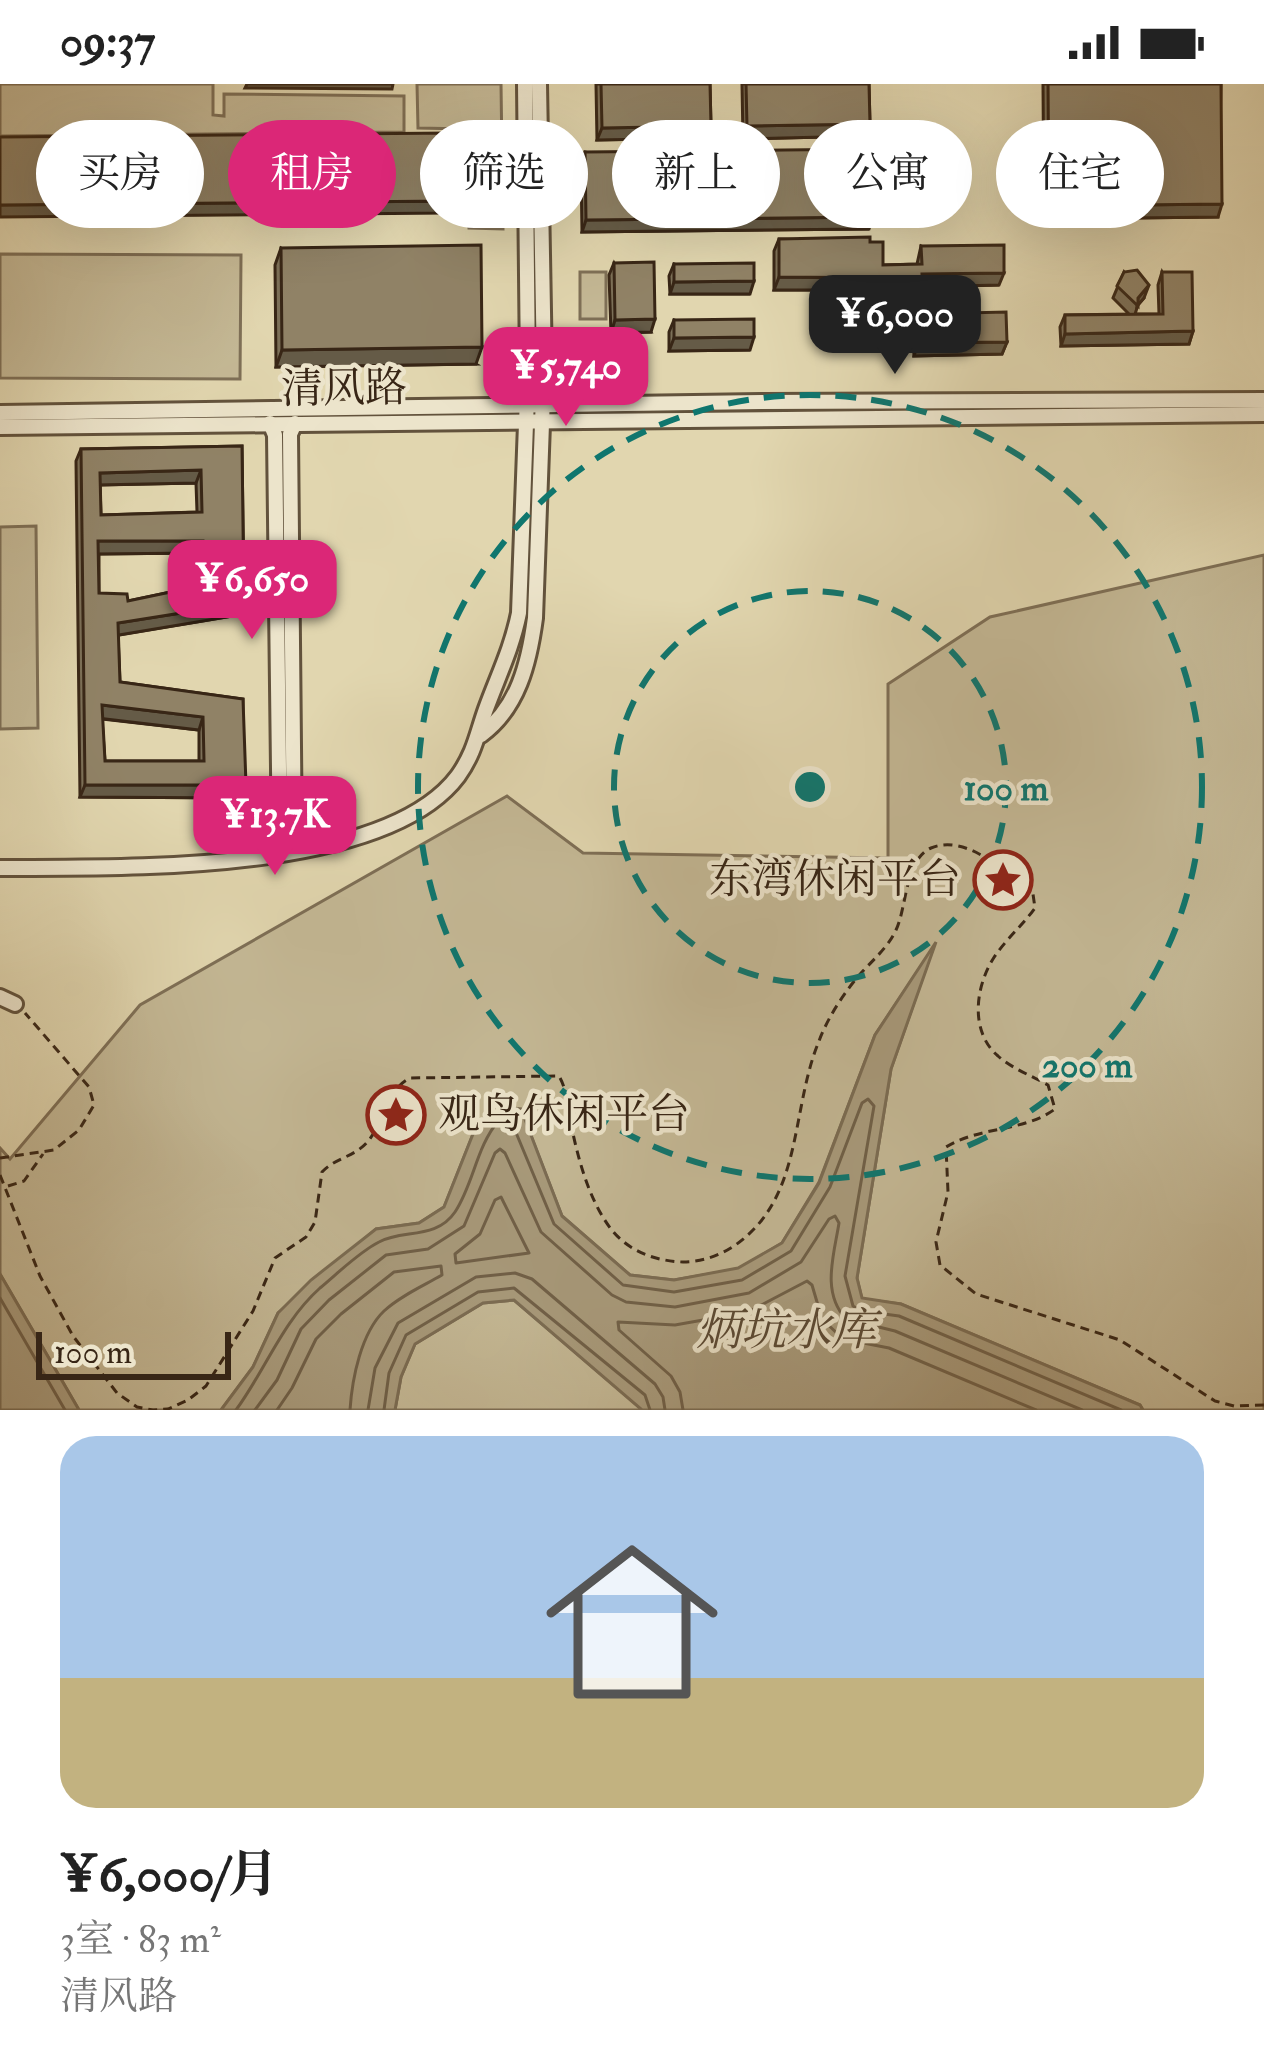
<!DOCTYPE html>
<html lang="zh">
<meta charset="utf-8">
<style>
:root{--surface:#fff;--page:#f2f2f2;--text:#222;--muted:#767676;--line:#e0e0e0;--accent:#db2777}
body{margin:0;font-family:"IM FELL Double Pica","Noto Serif SC",serif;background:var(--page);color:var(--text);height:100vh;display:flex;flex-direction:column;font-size:45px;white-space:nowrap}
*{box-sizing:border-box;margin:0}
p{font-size:39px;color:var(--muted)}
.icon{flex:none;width:66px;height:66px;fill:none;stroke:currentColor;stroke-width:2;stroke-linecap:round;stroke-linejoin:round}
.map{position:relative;height:1326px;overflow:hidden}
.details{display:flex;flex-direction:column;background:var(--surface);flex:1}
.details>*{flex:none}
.banner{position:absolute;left:36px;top:36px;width:1194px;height:108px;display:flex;gap:24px}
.scale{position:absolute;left:36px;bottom:30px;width:195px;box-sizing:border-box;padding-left:12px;border:6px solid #382616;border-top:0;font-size:33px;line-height:42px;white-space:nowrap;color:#382616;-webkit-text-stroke:9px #ece4cb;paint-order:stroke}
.price{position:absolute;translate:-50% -102px;padding:0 27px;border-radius:24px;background:var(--accent);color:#fff;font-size:39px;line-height:78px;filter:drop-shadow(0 3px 6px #0008)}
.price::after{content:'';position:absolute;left:50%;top:72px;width:36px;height:27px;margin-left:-18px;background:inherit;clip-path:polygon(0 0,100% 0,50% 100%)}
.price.active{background:#222;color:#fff}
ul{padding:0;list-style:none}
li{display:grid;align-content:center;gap:24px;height:636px;padding:0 60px}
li+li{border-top:3px solid var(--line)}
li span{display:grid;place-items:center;height:372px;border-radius:36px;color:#555}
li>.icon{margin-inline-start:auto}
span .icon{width:216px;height:216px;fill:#fffc;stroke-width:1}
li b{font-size:51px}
.pill{padding:0 42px;border-radius:54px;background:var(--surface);box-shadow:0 12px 48px #0002;font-size:42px;line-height:108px}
.pill.active{background:var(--accent);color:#fff}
.status{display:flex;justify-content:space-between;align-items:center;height:84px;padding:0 60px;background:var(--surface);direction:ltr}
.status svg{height:33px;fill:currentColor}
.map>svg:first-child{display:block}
</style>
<div class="status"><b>09:37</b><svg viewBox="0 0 49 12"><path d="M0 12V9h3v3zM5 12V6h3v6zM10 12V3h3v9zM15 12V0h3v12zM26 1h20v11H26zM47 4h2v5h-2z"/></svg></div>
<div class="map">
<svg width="1264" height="1326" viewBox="0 0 1264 1326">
<rect width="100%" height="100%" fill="#e1d6af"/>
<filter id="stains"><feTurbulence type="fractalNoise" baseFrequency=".00167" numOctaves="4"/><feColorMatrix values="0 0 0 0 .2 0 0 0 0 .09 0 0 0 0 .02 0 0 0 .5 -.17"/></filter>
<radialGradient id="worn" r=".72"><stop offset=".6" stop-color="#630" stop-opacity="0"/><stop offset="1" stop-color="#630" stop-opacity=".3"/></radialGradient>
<g fill="#c4b895" stroke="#7e6f56" stroke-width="3">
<path d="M0,0H213V31L224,32V10L404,12V48L0,52Z"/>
<path d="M417,0H501L503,145L469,144L467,45L418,44Z"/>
<path d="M0,170L241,171L240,295L0,294Z"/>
<rect x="580" y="188" width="26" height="47"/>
<path d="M36,442L38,644L0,645V443Z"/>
<path d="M1264,471V1326H1143L1140,1321L901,1220L862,1215L857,1194L891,985L933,864L875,951L819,1098L782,1159L738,1185L674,1196L630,1191L562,1132L521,1026L473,1050L444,1123L419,1139L376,1145L278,1229L253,1283L221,1326H79L0,1190V1064L10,1075L140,921L507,712L583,769L888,774V600L990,533Z"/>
<path d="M514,1216L636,1320L642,1326H395L401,1293L415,1260L483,1219Z"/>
</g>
<g fill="#a89a7b" stroke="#7b6c53" stroke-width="3">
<path d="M936,858L891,985L857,1194L862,1214L901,1220L1140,1321L1143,1326H642L514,1216L483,1219L415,1260L401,1293L395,1326H221L253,1283L278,1229L311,1196L376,1145L419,1139L444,1123L473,1050L493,1022L521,1025L562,1132L630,1191L674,1196L738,1184L782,1159L819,1099L875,951Z"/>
<path d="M0,1190L79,1326H0Z"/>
</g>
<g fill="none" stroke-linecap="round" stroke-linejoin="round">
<g stroke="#706048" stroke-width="3">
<path d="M501,1113L529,1169L456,1179L455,1170L480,1150L495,1116Z"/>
<path d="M0,1214L65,1326"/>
<path d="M236,1326C266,1285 282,1238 320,1204C337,1190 359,1168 379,1158C403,1145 436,1156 455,1128C474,1099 476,1063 499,1036L512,1039L554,1140L623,1201L674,1208L742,1196L791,1167L830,1103L862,1019L868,1015L874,1022L845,1192L853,1222L862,1227L899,1232L1121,1326"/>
<path d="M255,1326L277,1296L301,1245L329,1216L386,1171L428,1165L464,1142L495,1069L500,1065L505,1069L541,1148L612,1211L626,1218L675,1223L749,1209L801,1178L829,1135L835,1132L839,1139C834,1171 821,1208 846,1235L895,1247L1082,1326"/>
<path d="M277,1326L292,1304L316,1255L341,1230L394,1188L441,1182L442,1191C423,1202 400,1212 384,1227C361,1249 352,1295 350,1326"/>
<path d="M368,1326L375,1284L398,1239L476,1193L515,1189L532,1195L655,1300L663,1313L665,1326"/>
<path d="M384,1326L389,1289L406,1251L478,1208L514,1204L645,1311L650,1326"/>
<path d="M683,1326L680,1308L671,1292L619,1246L618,1238L675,1241L748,1228L807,1197L812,1201L822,1235L843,1255L889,1264L1036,1326"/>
</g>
<defs>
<g id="minor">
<path d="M0,329L761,318L1264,316"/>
<path d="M270,339L275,351L280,768"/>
<path d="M0,343L1264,330"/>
<path d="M481,651C518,624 529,579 535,534L544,284L539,0"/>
<path d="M294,766L290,350L295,339"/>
<path d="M0,784C116,783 383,792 458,692C475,668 477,650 486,625C498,592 512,564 519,529L528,286L525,0"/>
<path d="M0,913L15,920"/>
</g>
</defs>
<use href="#minor" stroke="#62523c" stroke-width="20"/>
<g stroke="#382616" stroke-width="3" stroke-dasharray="9 6" stroke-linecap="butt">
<path d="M0,1074L54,1066L79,1046L94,1021L89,1003L25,929"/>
<path d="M0,1091L40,1192L73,1252L117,1309L137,1323L153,1326L168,1325L188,1316L206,1302L253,1227L275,1174L306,1153L315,1138L322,1088C336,1073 356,1073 369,1056C384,1037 387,1005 410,994L559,992C567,1006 567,1019 570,1035C577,1071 588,1115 611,1145C629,1168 656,1177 683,1178C701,1178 719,1172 734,1162C804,1114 790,1027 819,957C828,933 845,907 862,888C875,874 888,863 896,846C907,823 905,775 931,764C966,749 1007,789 1033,810L1035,824C1022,842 1005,856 993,875C975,904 970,948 998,972C1011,984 1032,992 1048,1001L1055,1025C1024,1048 980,1042 946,1063L948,1108L936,1158L940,1181L976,1210L1120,1256L1215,1317L1234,1322L1264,1321"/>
<path d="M8,1102L24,1097L43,1070"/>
</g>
<use href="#minor" stroke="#ece4cb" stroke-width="14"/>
</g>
<g fill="#7c7058" stroke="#382616" stroke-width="3" fill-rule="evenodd">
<path d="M596,0H710L711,42L706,54L597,56Z"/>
<path d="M742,0H869L870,40L866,52L743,55Z"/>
<path d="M1043,0H1221L1218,133L1044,135Z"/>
<path d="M585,68L869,145L582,148L581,81Z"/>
<path d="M779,155L870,158L883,181L917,180L921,162L999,201L922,203L923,230L1007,258L1002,270L914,272L913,250H899L898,206H774V167Z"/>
<path d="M281,164L476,280L276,283L275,181Z"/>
<path d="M614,179L651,248L611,249L609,191Z"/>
<path d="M674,180L750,210H670L669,192Z"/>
<path d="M1124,188L1144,214L1138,221L1135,230H1159L1158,201L1162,188L1193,247L1189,260L1061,262L1060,243L1065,231L1129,230L1113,214Z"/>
<path d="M674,236L750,266L669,267V248Z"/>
<path d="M242,362L244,519L239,531L118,551L120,598L243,615L242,714L80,713L76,377L81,365ZM196,399L197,428L101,431L100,401ZM198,469L199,502L128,517L99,509V470ZM102,635L199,646V677H105Z"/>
</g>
<g fill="#655b47" stroke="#382616" stroke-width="3">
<path d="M247,0H393L392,5L245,4Z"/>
<path d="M870,40L866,52L743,55L747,42Z"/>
<path d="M711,42L706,54L597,56L602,44Z"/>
<path d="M451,117L446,129L0,133V121Z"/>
<path d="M1222,120L1218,133L1044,135L1049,122Z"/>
<path d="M873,133L869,145L582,148L586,136Z"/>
<path d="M1004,189L999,201L917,203L922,190Z"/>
<path d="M779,193L903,194L898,206H774Z"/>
<path d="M754,197L750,210H670L674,198Z"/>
<path d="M1149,201L1144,214L1137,222L1138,214Z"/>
<path d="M655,235L651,248L611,249L615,236Z"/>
<path d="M903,238H918L913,250H899Z"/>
<path d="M1193,247L1189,260L1061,262L1065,250Z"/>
<path d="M754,253L750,266L669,267L674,254Z"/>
<path d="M1007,258L1002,270L914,272L918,259Z"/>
<path d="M482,263L476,280L276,283L282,266Z"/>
<path d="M201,386L196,399L96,401L100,389Z"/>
<path d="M98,457H203L198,469L94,470Z"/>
<path d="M244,519L239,531L113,552L118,539Z"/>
<path d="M102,621L203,633L199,646L97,634Z"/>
<path d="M85,701H246L242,714L80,713Z"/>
</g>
<g fill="#908266" stroke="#382616" stroke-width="3" fill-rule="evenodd">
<path d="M601,0H710L711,42L602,44Z"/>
<path d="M746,0H869L870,40L747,42Z"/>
<path d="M1048,0H1221L1222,120L1049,122Z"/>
<path d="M450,49L451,117L0,121V53Z"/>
<path d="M872,65L873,133L586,136L585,68Z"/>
<path d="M870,153V158H883V181L922,180L921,162L1004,161V189L922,190L923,230L1006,228L1007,258L918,259V238H903V194L779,193V155Z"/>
<path d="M481,161L482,263L282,266L281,164Z"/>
<path d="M654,178L655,235L615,236L614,179Z"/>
<path d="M754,179V197L674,198V180Z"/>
<path d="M1137,186L1149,201L1138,214V222L1117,202L1124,188Z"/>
<path d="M1162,188H1192L1193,247L1065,250V231L1163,230Z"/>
<path d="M754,235V253L674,254V236Z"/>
<path d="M242,362L244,519L118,539L120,598L243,615L246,701H85L81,365ZM201,386L202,428L101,431L100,389ZM98,457H203L204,501L128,517L127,510L99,509ZM102,621L203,633L204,677H105Z"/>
</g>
<g fill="none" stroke="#0f766e" stroke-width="6" stroke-dasharray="21 15">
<circle cx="810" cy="703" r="196"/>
<circle cx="810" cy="703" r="392"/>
</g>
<defs>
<symbol id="sight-ring" viewBox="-11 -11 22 22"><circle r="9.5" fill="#ece4cb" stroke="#8f2418" stroke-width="1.5"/><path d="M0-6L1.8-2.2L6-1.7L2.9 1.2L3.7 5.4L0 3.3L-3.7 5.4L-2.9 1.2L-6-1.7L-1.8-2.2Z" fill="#8f2418"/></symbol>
</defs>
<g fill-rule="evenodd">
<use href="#sight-ring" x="970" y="763" width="66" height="66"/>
<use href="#sight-ring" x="363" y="998" width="66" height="66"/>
</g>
<g text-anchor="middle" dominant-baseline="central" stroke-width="9" stroke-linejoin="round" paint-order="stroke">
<g font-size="42" fill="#382616" stroke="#ece4cb">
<text transform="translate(344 305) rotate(-1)">清风路</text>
</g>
<g font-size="42" fill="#382616" stroke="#ece4cb" text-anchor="end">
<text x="961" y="796">东湾休闲平台</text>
<text x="438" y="1031" text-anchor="start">观鸟休闲平台</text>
</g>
<g font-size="45" font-style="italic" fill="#5a4934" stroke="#ece4cb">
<text x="786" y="1247">炳坑水库</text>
</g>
</g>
<circle cx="810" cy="703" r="18" fill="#0f766e" stroke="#ece4cb" stroke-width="6"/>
<g font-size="36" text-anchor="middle" font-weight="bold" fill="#0f766e" stroke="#ece4cb" stroke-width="9" stroke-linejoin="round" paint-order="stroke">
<text x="1006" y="716">100 m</text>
<text x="1087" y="993">200 m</text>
</g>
<rect width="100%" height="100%" filter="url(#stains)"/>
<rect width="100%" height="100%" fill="url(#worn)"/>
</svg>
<div class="scale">100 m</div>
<b class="price active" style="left:895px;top:293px">¥6,000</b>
<b class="price" style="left:566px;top:345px">¥5,740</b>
<b class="price" style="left:252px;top:558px">¥6,650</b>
<b class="price" style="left:275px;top:794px">¥13.7K</b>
<div class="banner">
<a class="pill">买房</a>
<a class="pill active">租房</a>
<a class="pill">筛选</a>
<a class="pill">新上</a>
<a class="pill">公寓</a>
<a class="pill">住宅</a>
</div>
</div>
<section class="details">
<ul>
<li><span style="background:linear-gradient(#a9c7e8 65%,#c2b280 0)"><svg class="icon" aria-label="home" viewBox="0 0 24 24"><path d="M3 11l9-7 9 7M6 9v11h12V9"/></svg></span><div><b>¥6,000/月</b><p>3室 · 83 m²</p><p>清风路</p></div></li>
</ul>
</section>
